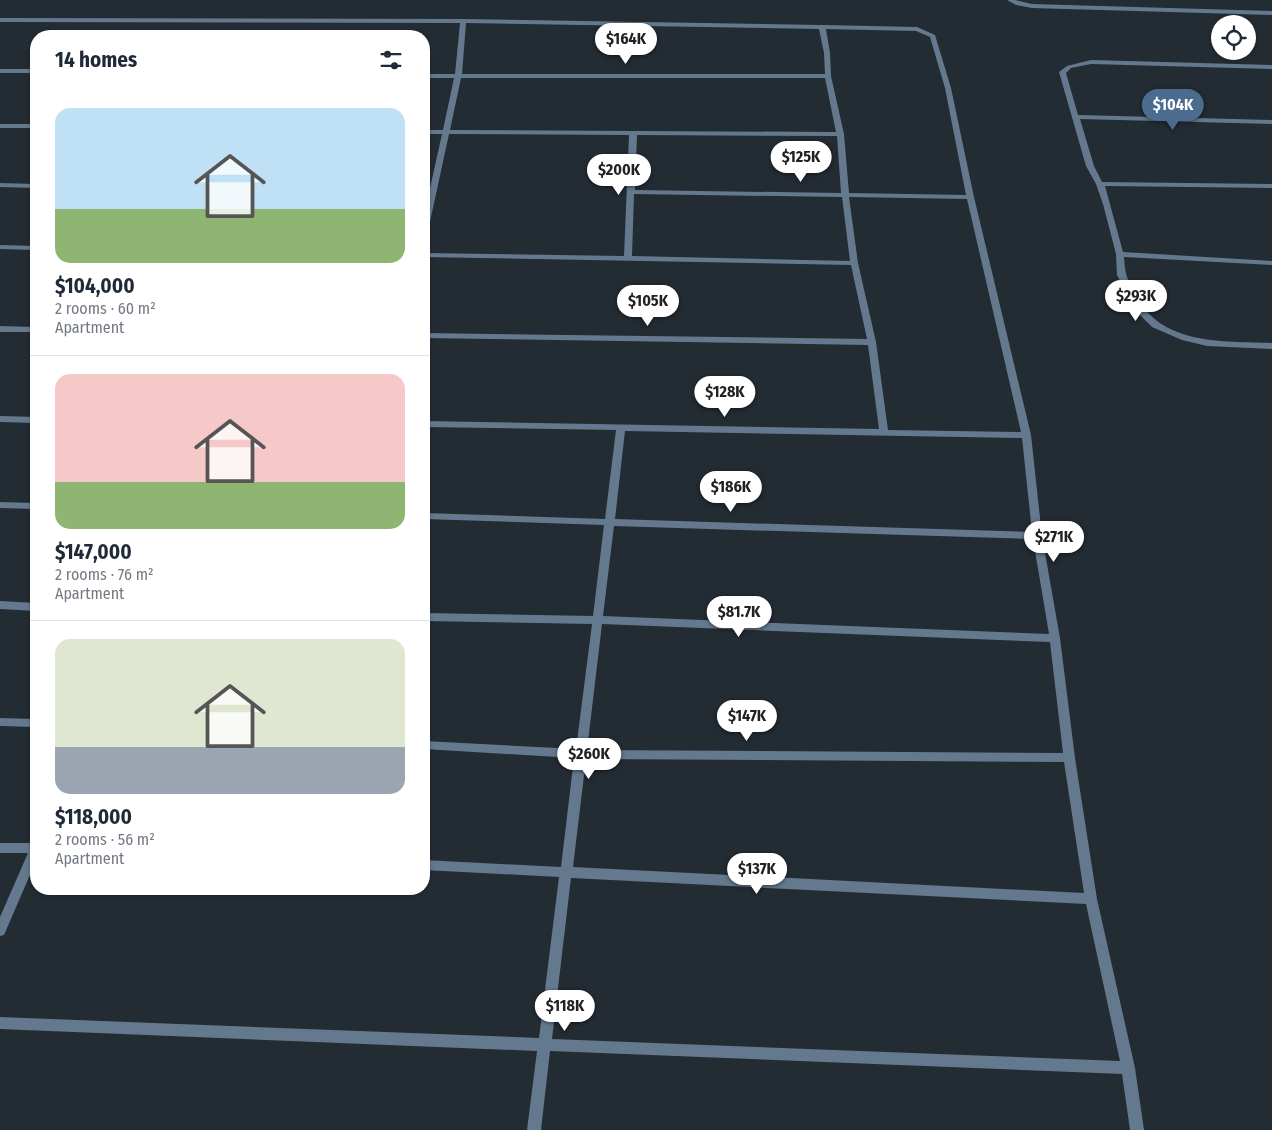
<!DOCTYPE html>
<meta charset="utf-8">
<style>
:root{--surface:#fff;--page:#f6f6f7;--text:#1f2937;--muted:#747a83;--line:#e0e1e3;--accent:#4b6c8f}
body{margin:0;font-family:"Fira Sans Condensed",sans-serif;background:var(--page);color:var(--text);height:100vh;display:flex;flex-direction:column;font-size:19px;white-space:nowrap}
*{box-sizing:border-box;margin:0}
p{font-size:16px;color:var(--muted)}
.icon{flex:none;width:28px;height:28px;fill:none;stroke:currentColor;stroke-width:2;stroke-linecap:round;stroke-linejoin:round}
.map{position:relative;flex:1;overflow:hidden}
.details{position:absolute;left:30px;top:30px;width:400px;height:865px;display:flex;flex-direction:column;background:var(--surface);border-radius:20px;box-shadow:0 1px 4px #0004}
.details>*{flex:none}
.buttons{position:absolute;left:1211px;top:15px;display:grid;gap:10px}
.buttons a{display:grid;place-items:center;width:45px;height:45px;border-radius:50%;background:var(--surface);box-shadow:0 1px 4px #0004;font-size:25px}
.price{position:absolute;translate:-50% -42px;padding:0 11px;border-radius:18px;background:#fff;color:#222;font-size:16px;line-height:32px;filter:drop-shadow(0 1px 2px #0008)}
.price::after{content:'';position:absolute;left:50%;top:30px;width:15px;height:11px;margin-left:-8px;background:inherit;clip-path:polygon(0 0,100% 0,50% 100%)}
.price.selected{background:var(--accent);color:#fff}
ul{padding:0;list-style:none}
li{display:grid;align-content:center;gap:10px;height:265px;padding:0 25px}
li+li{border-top:1px solid var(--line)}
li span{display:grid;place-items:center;height:155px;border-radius:15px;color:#555}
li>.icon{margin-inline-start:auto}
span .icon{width:90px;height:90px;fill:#fffc;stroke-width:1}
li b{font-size:21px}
h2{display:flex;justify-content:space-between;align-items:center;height:60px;padding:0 25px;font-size:21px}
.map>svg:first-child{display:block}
</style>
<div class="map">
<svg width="1272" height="1130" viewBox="0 0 1272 1130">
<rect width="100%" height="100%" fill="#232b33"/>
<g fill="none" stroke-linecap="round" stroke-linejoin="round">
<g fill="#64798e" fill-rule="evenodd">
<path d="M1007,0H1015L1032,4L1272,11V15L1032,8L1016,5Z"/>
<path d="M0,18L463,19L822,25L917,27L935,35L951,88L974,197L1031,435L1042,536L1060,638L1075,758L1097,899L1135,1068L1144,1130H1130L1122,1074L550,1051L541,1130H527L537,1051L0,1029V1017L539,1038L559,877L424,870V860L561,867L574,758L424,749V741L576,749L592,624L424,621V613L593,616L604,525L424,519V513L605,519L616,430L424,427V421L879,429L868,345L424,338V333L867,339L851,265L424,257V253L624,256L629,135L449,134L428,231L424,233V215L442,134H424V130H443L454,78H424V74H455L460,23L0,22ZM466,23L819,29L824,53L825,74H462ZM826,29L916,31L930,37L945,88L966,195L849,193L844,134L831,76L830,53ZM461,78H825L836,132L450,130ZM637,135L837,136L841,193L635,190ZM634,194L842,197L850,261L632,256ZM849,197L967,199L1021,432L888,430L876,342L858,263ZM625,431L1022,438L1032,532L615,519ZM614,526L1033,539L1049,634L603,616ZM602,624L1050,642L1063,753L587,750ZM586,759L1064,762L1084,893L573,867ZM571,878L1086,904L1120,1061L552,1039Z"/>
<path d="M1091,60L1272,65V69L1091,64L1071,68L1066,73L1078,115L1272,120V124L1080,119L1094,166L1102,182L1272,184V188L1105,186L1123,252L1272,261V265L1124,257C1125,274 1127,278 1134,293C1161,346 1222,341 1272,343V349L1207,346L1182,340L1152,327L1134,309L1117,275L1116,254L1103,204L1096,184L1086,166L1059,72L1067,66Z"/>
<rect x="0" y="69" width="36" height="4"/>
<rect x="0" y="124" width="36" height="4"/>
<path d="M0,183L36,184V188L0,187Z"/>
<path d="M0,245L36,246V250L0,249Z"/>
<path d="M0,326L36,327V332H0Z"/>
<path d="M0,416L36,417V423L0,422Z"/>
<path d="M0,502L36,503V509L0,508Z"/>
<path d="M0,601L36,603V611L0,609Z"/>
<path d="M0,718L36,719V727L0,726Z"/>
<path d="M0,843H36V861L4,935L0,936V917L28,853H0Z"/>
</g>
</g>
</svg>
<div class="buttons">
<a><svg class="icon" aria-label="locate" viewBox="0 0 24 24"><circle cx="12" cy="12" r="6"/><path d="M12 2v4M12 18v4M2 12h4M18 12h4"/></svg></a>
</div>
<b class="price" style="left:626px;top:65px">$164K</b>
<b class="price selected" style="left:1173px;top:131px">$104K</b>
<b class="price" style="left:801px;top:183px">$125K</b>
<b class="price" style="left:619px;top:196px">$200K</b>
<b class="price" style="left:1136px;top:322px">$293K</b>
<b class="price" style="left:648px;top:327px">$105K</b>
<b class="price" style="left:725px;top:418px">$128K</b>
<b class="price" style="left:731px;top:513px">$186K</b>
<b class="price" style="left:1054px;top:563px">$271K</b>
<b class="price" style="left:739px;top:638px">$81.7K</b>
<b class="price" style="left:747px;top:742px">$147K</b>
<b class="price" style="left:589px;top:780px">$260K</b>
<b class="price" style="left:757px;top:895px">$137K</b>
<b class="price" style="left:565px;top:1032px">$118K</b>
<section class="details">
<h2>14 homes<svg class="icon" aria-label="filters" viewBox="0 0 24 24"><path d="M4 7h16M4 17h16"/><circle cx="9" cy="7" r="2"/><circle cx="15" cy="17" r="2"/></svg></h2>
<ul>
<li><span style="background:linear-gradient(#bfe0f5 65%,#8fb573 0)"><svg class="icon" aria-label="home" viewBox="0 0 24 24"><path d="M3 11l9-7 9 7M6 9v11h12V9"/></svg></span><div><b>$104,000</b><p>2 rooms · 60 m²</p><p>Apartment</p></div></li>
<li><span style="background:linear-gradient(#f6c9c9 70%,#8fb573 0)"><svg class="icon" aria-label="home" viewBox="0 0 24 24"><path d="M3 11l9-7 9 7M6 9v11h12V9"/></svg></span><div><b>$147,000</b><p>2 rooms · 76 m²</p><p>Apartment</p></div></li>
<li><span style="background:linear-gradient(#dfe7d0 70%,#9aa5b1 0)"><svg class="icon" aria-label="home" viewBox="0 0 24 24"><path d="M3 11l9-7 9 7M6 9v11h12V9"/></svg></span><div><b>$118,000</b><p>2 rooms · 56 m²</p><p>Apartment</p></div></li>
</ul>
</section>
</div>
